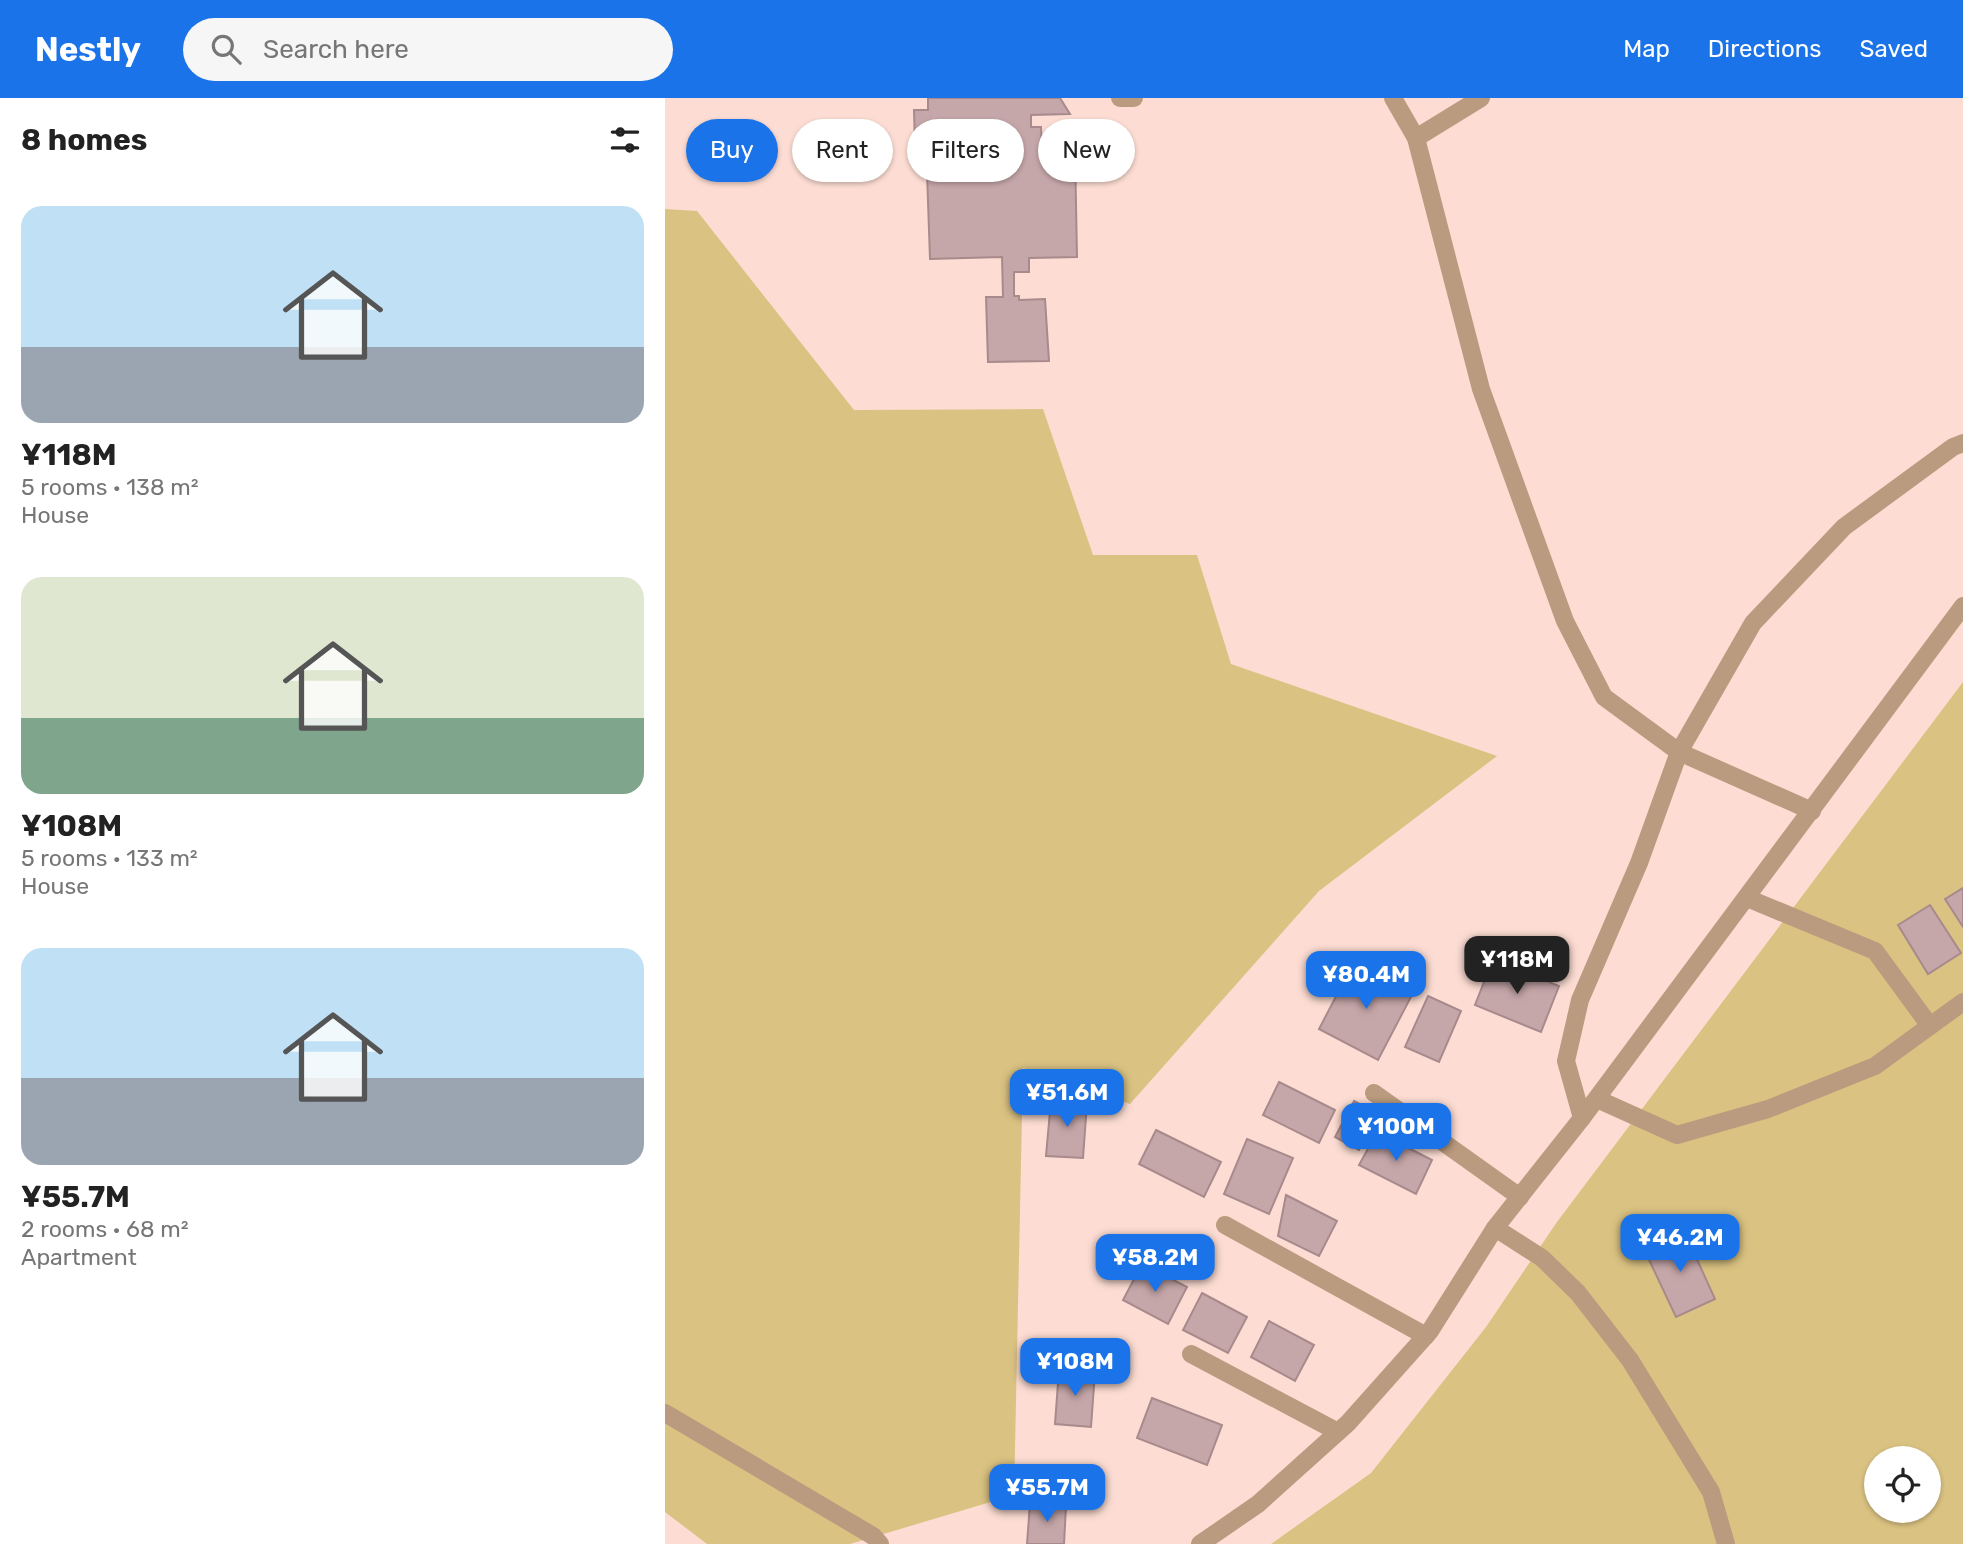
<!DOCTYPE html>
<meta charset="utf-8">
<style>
:root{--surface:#fff;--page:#f6f6f6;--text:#222;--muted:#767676;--accent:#1a73e8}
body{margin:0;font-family:Rubik,sans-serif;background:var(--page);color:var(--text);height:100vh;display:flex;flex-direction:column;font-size:26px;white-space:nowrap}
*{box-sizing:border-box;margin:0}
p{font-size:23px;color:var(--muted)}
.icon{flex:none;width:38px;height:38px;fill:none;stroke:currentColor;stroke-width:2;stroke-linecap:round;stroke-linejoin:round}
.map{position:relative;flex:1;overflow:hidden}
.drawer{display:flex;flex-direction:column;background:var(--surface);width:665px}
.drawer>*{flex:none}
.banner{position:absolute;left:21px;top:21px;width:665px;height:63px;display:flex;gap:14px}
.controls{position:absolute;left:1199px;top:1348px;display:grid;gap:14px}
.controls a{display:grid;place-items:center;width:77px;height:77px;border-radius:50%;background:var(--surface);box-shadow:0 2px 5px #0004;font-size:35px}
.price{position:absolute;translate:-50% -60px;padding:0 16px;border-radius:14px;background:var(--accent);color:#fff;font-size:23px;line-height:46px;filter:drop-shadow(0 2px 4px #0008)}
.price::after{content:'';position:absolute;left:50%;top:42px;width:21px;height:16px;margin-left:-10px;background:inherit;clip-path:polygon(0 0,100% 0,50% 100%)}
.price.active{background:#222;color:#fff}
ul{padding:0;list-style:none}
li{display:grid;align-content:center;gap:14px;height:371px;padding:0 21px}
li span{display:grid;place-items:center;height:217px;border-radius:21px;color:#555}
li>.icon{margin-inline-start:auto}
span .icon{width:126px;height:126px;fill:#fffc;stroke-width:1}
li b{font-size:30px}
h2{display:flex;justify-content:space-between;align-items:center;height:84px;padding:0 21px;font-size:30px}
.chip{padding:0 24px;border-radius:32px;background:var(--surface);box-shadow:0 2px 5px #0004;font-size:24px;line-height:63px}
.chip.active{background:var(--accent);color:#fff}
header{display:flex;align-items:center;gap:42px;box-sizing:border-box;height:98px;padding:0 35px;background:var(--accent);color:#fff}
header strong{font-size:33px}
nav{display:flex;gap:38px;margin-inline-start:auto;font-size:24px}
.search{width:490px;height:63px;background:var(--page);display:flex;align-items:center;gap:18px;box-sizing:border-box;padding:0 24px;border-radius:38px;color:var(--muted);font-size:26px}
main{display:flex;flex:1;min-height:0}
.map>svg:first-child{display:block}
</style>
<header>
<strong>Nestly</strong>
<div class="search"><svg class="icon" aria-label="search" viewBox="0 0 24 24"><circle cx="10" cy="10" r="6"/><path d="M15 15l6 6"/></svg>Search here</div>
<nav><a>Map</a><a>Directions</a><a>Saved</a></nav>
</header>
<main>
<section class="drawer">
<h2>8 homes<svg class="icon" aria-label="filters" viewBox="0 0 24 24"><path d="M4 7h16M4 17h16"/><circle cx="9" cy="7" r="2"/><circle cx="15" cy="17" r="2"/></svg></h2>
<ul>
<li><span style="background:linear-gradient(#bfe0f5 65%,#9aa5b1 0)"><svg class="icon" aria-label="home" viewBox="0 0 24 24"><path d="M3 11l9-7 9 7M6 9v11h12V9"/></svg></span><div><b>¥118M</b><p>5 rooms · 138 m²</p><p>House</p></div></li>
<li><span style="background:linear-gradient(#dfe7d0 65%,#7fa58c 0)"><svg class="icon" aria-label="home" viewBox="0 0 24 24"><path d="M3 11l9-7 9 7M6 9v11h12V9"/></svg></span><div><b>¥108M</b><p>5 rooms · 133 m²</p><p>House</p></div></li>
<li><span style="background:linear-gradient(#bfe0f5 60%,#9aa5b1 0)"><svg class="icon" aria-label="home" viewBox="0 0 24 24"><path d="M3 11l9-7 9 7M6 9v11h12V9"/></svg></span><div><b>¥55.7M</b><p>2 rooms · 68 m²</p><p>Apartment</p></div></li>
</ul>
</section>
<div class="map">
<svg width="1298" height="1446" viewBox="0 0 1298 1446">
<rect width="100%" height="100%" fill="#fdddd3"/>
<g fill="#dac282" fill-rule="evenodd">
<path d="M0,111L32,113L189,312L378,311L428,457H532L566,566L832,658L654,793L465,1006L358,970L349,1397L185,1446H42L0,1414Z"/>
<path d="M1298,584V1446H606L706,1375L821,1229L892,1124ZM1211,1360H1264V1412H1211Z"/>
</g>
<g fill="#c6a7a9" stroke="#a88a8c" stroke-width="2">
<path d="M263,0H395L405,16L366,17V29H376L377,54L410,53L412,159L364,160V174H349V198H354V202L380,201L384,263L323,264L321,199H338L337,159L265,161L261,46L250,47L249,12H263Z"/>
<path d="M1298,790V829L1280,801Z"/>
<path d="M1265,807L1296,855L1263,876L1233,827Z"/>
<path d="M828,861L894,888L876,934L810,907Z"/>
<path d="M689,864L748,895L713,962L654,931Z"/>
<path d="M763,898L796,913L774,964L740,949Z"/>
<path d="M614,984L670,1012L654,1045L598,1017Z"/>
<path d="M386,1002L422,1005L418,1060L381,1058Z"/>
<path d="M689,1003L713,1016L694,1052L670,1039Z"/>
<path d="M491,1032L556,1064L539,1099L474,1066Z"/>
<path d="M712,1034L767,1062L751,1096L694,1067Z"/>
<path d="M582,1041L628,1060L604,1116L559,1096Z"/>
<path d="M621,1097L672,1123L654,1158L613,1138Z"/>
<path d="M1019,1133L1050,1201L1011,1219L979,1151Z"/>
<path d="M477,1166L522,1189L503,1226L458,1202Z"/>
<path d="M537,1195L582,1219L563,1255L518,1232Z"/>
<path d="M604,1223L649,1247L630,1283L586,1259Z"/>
<path d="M394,1271L430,1274L426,1329L390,1326Z"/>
<path d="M487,1300L557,1327L542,1367L472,1340Z"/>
<path d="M365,1405L401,1408L399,1446H362Z"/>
</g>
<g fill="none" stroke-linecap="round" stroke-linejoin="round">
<g stroke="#bb9b7f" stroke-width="18">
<path d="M455,0H469"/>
<path d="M728,0L751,40L816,291L900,523L939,599L1014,654L1147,713"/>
<path d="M751,40L816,0"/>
<path d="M1082,800L1210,853L1265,928"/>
<path d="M709,995L855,1099"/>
<path d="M932,1001L1012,1037L1103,1011L1210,968L1298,904"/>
<path d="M917,1020L901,963L915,902L974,765L1014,654L1088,525L1179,429L1288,349L1298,345"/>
<path d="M560,1127L761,1238"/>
<path d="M830,1130L877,1160L913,1195L965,1262L1046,1394L1061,1446"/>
<path d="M526,1256L673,1334"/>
<path d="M0,1315L208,1438L215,1446"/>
<path d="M535,1446L593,1406L683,1325L765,1233L830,1130L917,1020L1298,508"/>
</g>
</g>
</svg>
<div class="controls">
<a><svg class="icon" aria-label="locate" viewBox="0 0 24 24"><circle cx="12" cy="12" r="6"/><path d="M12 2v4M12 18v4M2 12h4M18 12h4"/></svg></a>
</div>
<b class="price active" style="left:852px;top:898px">¥118M</b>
<b class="price" style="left:701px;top:913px">¥80.4M</b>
<b class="price" style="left:402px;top:1031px">¥51.6M</b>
<b class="price" style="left:731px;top:1065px">¥100M</b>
<b class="price" style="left:1015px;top:1176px">¥46.2M</b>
<b class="price" style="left:490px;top:1196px">¥58.2M</b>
<b class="price" style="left:410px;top:1300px">¥108M</b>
<b class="price" style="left:382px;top:1426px">¥55.7M</b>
<div class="banner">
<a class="chip active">Buy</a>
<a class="chip">Rent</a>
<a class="chip">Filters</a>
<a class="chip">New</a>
</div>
</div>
</main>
